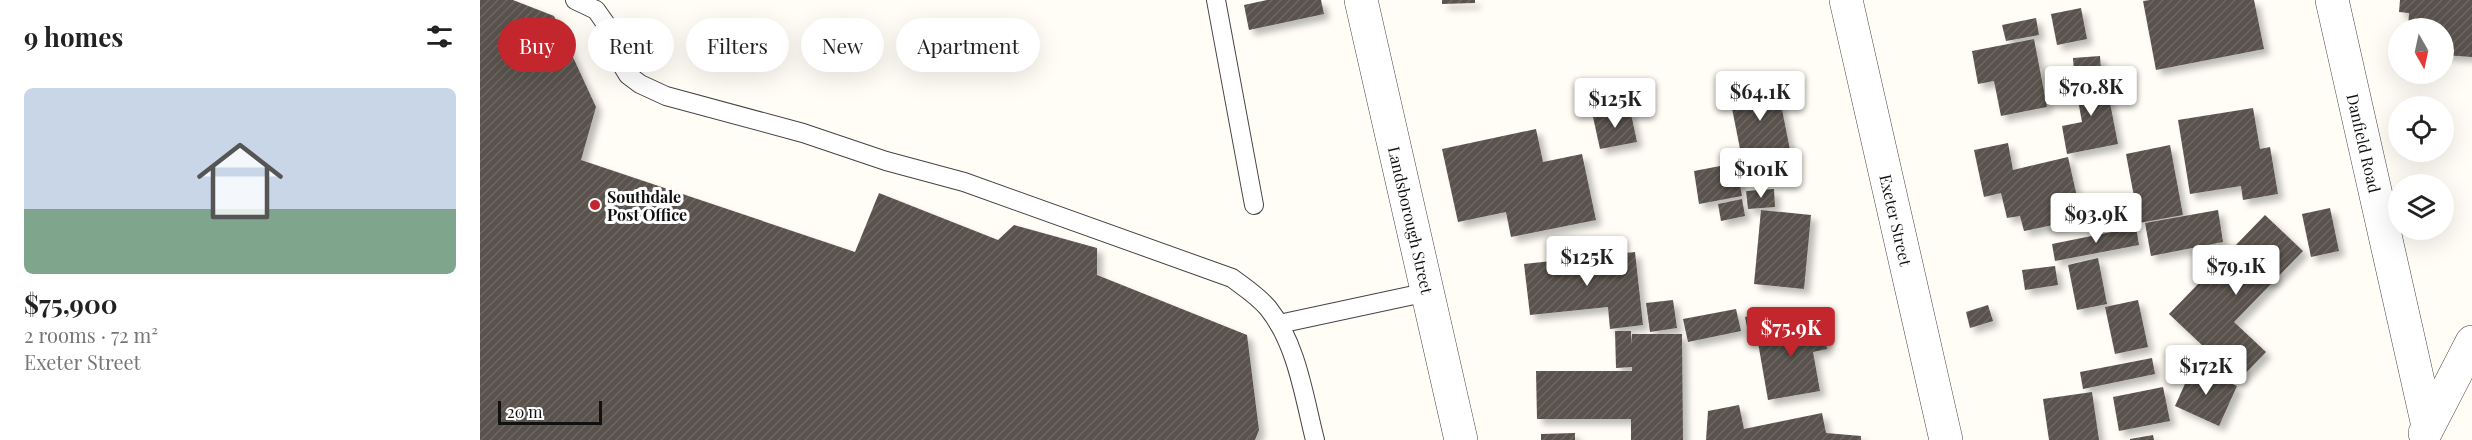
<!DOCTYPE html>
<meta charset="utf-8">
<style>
:root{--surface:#fff;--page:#f6f6f6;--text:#222;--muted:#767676;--line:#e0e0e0;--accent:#c4262e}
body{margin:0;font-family:"Playfair Display",serif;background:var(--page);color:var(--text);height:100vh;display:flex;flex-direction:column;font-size:22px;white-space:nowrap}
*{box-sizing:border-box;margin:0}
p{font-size:20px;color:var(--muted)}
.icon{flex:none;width:33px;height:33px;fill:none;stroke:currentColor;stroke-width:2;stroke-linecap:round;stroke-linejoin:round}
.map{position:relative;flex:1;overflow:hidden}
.sheet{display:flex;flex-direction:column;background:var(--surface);width:480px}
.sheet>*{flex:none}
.banner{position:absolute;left:18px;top:18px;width:570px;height:54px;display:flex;gap:12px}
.needle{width:39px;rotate:171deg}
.tools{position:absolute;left:1908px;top:18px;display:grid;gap:12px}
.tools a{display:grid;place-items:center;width:66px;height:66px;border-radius:50%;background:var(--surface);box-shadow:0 6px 24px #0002;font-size:30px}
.scale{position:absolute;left:18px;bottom:15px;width:104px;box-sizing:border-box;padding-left:6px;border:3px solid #111;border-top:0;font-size:16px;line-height:21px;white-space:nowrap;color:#111;-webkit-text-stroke:4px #fff;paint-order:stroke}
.price{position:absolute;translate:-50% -51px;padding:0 14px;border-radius:6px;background:#fff;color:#222;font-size:20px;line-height:39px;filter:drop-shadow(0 2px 3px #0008)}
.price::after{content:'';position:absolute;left:50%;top:36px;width:18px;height:14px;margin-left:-9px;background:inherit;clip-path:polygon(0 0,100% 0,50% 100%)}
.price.selected{background:var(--accent);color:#fff}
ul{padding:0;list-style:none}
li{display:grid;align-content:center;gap:12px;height:318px;padding:0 24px}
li+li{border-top:2px solid var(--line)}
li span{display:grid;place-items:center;height:186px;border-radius:9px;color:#555}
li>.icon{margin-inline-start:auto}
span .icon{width:108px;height:108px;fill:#fffc;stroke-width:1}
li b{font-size:26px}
h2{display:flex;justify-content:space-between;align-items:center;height:72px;padding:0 24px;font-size:26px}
.chip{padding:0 21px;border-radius:27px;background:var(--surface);box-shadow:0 6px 24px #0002;font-size:21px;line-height:54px}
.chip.selected{background:var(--accent);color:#fff}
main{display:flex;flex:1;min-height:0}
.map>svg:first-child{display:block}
</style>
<main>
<section class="sheet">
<h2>9 homes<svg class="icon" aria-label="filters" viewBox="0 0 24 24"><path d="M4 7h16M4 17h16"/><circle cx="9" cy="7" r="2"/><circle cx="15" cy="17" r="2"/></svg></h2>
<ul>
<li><span style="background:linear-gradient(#c9d6e8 65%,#7fa58c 0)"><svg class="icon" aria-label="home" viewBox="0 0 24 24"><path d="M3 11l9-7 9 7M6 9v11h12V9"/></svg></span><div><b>$75,900</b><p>2 rooms · 72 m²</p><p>Exeter Street</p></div></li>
</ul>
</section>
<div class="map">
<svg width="1992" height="440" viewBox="0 0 1992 440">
<defs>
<pattern id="building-hatch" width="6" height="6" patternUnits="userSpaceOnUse" patternTransform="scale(1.5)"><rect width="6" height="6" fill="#5a524d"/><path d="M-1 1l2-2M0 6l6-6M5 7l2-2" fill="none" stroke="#6d6662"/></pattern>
<filter id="shadow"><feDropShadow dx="5.5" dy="5.5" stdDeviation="3" flood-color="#0004"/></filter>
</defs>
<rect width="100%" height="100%" fill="#fffdf5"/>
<g fill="url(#building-hatch)" filter="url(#shadow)">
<path d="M0,0H33L74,16L116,107L101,160L375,252L399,193L518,240L534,225L617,248V275L767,335L779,430L775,440H0Z"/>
<path d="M787,0H841L844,14L769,30L764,5Z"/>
<path d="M962,0H995V3L962,4Z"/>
<path d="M1670,0H1774L1784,49L1676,70L1663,1Z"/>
<path d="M1920,0H1992V57L1964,55V28H1928L1929,13L1919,12Z"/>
<path d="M1601,8L1607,39L1577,45L1571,14Z"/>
<path d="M1556,18L1559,35L1526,41L1522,25Z"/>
<path d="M1554,39L1567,107L1521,116L1514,81L1498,84L1492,51Z"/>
<path d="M1620,56L1621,70L1594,72L1593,58Z"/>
<path d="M1624,72L1638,144L1587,154L1582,126L1602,122L1594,78Z"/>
<path d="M1296,79L1311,155L1263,164L1248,88Z"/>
<path d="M1773,108L1780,149L1790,147L1798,194L1763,200L1761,186L1710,194L1698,120Z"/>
<path d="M1150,109L1157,142L1120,149L1113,117Z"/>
<path d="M1056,129L1063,162L1102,154L1116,220L1031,237L1026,212L978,222L962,149Z"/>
<path d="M1528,143L1533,170L1588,157L1602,219L1544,231L1540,216L1527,218L1521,193L1504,197L1494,150Z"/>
<path d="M1690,145L1703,215L1659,223L1646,154Z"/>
<path d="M1256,163L1262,196L1219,204L1214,171Z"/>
<path d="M1294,189L1295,207L1268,209L1266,191Z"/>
<path d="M1262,199L1265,216L1241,221L1238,204Z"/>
<path d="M1850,208L1859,251L1831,257L1822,214Z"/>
<path d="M1281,210L1331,215L1324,289L1274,284Z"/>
<path d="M1738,210L1743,242L1671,256L1665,223Z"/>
<path d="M1785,215L1823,251L1754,322L1786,352L1759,380L1689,314Z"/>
<path d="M1656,227L1659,245L1575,261L1572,244Z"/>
<path d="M1155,252L1163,325L1130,329L1128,307L1050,315L1044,264Z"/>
<path d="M1618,258L1627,304L1597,310L1588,265Z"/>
<path d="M1575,266L1578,285L1545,290L1542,270Z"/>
<path d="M1193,300L1197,328L1170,332L1166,303Z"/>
<path d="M1658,300L1668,347L1635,354L1625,307Z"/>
<path d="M1508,305L1513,321L1490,328L1486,312Z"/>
<path d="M1313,308L1316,322L1268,332L1265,317Z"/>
<path d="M1256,309L1261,331L1208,342L1203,319Z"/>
<path d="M1341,319L1347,349L1333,352L1340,391L1288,400L1276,331Z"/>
<path d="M1135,331H1151V344L1152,334H1202L1203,440H1151V419H1057L1056,371H1152V367L1136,368Z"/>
<path d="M1672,358L1675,374L1603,389L1600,372Z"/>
<path d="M1713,366L1757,386L1739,426L1695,406Z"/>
<path d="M1683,387L1690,421L1639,431L1633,397Z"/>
<path d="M1612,392L1619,440H1569L1563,399Z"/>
<path d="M1259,405L1264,429L1342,413L1346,433L1381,436V440H1226L1228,411Z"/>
<path d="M1095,433V440H1061V434Z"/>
<path d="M1673,435L1674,440H1650V439Z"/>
</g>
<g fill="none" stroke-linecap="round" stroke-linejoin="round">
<defs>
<g id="service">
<path d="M95,0L116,10L128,27L140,62L148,75L160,84L186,96L323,133L406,161L484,182L752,278C764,287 778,296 788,308C817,344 824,397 835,440"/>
<path d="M736,0L774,205"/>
<path d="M799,324L948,292"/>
</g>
<g id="minor">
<path d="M881,0L981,440"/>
<path d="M1366,0L1466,440"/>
<path d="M1852,0L1948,426"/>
<path d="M1945,433L1992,342"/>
</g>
</defs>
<use href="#service" stroke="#444" stroke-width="20"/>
<use href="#minor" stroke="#444" stroke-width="34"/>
<use href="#service" stroke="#fff" stroke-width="18"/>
<use href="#minor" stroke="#fff" stroke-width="33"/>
</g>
<circle fill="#c4262e" stroke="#fff" stroke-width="2" cx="115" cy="205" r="6"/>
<g text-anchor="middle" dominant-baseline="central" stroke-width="6" stroke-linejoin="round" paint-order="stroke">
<g font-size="16" fill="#111" stroke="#fff">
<text transform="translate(1884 143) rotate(77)">Danfield Road</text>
<text transform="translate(931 220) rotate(77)">Landsborough Street</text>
<text transform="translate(1416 220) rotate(77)">Exeter Street</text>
</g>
<g font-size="16" font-weight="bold" fill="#111" stroke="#fff" text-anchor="start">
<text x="127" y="196">Southdale<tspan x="127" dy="18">Post Office</tspan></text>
</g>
</g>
</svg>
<div class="tools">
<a><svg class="needle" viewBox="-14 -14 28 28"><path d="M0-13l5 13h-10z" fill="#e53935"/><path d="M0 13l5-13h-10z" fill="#767676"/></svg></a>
<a><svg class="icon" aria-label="locate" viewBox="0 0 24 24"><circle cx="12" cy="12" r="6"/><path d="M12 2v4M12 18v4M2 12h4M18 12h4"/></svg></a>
<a><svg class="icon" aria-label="layers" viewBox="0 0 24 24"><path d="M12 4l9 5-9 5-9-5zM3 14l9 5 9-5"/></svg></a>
</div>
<div class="scale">20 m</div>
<b class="price" style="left:1611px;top:117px">$70.8K</b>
<b class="price" style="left:1280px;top:122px">$64.1K</b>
<b class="price" style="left:1135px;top:129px">$125K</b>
<b class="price" style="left:1281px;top:199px">$101K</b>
<b class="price" style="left:1616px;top:244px">$93.9K</b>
<b class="price" style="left:1107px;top:287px">$125K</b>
<b class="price" style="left:1756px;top:296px">$79.1K</b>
<b class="price selected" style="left:1311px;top:358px">$75.9K</b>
<b class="price" style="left:1726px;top:396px">$172K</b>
<div class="banner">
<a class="chip selected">Buy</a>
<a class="chip">Rent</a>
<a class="chip">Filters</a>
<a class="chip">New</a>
<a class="chip">Apartment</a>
</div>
</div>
</main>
